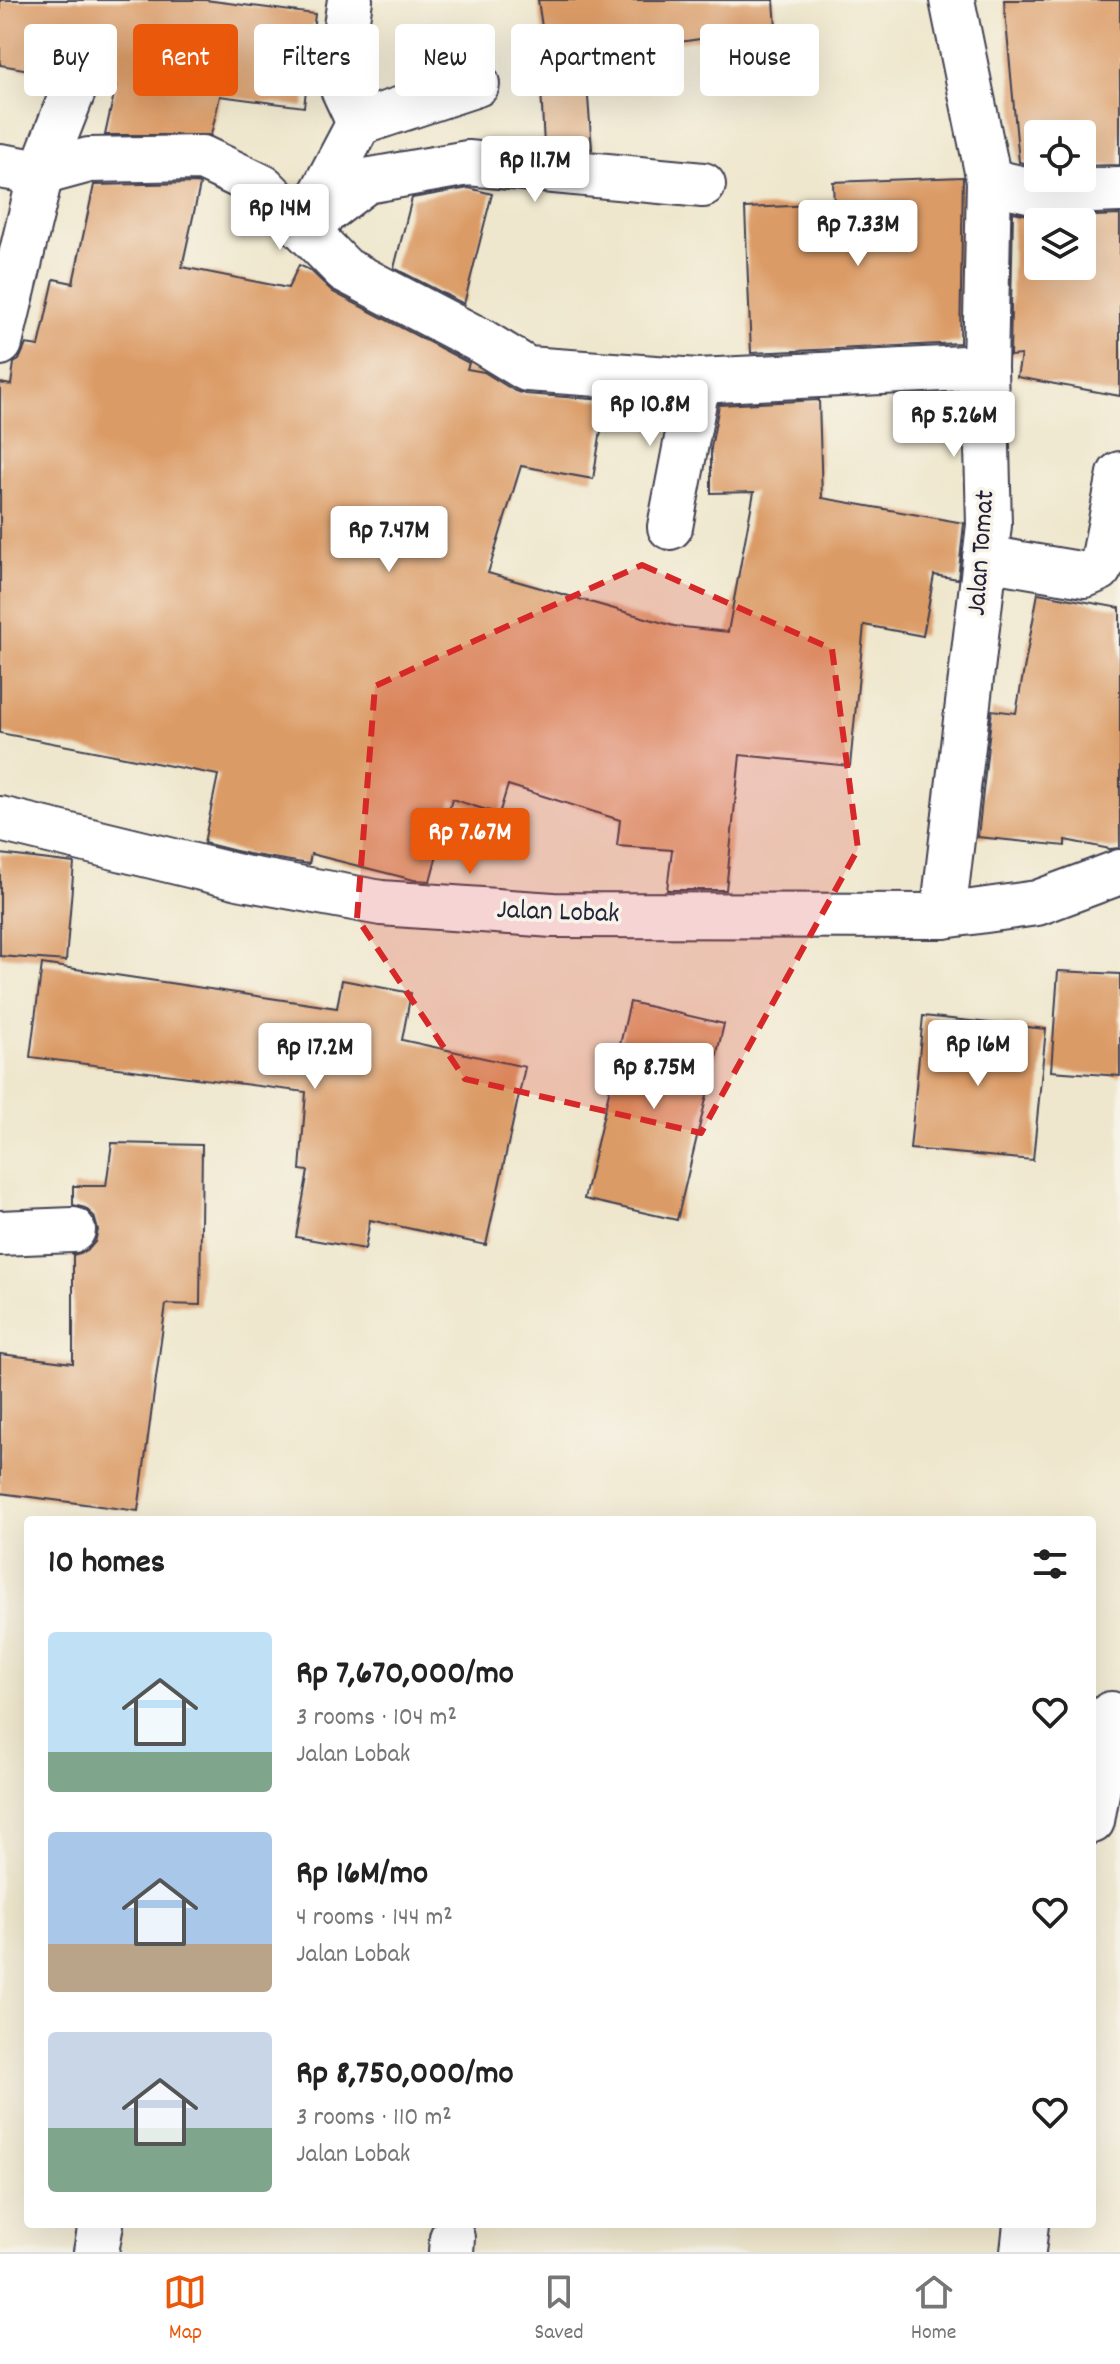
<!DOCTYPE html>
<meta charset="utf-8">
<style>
:root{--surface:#fff;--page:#f6f6f6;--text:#222;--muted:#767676;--line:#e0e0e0;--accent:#ea580c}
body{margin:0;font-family:Dekko,sans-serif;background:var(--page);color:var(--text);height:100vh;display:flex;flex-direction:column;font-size:30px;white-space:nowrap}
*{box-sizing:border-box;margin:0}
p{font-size:26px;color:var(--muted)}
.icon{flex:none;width:44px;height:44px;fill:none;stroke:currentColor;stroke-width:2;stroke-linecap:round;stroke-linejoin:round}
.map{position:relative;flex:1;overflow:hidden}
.sheet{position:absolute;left:24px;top:1516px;width:1072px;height:712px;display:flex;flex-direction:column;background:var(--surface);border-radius:8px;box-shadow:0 8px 32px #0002}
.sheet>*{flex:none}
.guide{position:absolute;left:24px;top:24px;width:1072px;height:72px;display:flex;gap:16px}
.buttons{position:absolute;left:1024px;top:120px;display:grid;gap:16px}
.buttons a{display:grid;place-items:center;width:72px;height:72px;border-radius:8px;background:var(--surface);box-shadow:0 8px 32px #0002;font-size:40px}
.price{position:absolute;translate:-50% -68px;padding:0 18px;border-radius:8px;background:#fff;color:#222;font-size:26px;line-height:52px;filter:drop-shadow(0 2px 4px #0008)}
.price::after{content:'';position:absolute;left:50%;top:48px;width:24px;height:18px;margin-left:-12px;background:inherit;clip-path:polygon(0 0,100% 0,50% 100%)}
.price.on{background:var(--accent);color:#fff}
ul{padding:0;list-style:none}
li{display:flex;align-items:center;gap:24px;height:200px;padding:0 24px}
li span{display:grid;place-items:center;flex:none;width:224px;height:160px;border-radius:8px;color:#555}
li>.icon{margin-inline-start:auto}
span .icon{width:96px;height:96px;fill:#fffc;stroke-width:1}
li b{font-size:34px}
h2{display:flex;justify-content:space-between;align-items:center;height:96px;padding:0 24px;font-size:34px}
.tag{padding:0 28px;border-radius:8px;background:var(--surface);box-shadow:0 8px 32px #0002;font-size:28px;line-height:72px}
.tag.on{background:var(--accent);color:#fff}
.dock{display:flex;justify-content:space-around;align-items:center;height:112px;border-top:2px solid var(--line);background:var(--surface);font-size:22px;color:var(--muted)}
.dock a{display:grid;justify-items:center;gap:4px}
.dock .on{color:var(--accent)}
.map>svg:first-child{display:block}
</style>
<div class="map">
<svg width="1120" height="2252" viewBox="0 0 1120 2252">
<rect width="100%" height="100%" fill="#f7f3e8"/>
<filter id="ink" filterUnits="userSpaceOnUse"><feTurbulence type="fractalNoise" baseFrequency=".0125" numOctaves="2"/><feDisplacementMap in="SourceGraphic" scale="16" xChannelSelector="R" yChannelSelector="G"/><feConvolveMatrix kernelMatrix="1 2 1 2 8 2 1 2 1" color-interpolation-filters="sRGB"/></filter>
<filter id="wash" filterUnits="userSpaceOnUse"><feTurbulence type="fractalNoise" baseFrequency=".006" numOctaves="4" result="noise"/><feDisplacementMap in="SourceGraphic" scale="32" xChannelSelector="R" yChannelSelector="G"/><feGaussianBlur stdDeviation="1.8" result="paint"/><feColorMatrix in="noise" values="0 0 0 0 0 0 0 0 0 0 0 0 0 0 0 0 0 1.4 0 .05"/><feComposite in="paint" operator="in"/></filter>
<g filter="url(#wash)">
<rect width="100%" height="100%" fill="#efe7cd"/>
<g id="blocks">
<g fill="#db9b66" fill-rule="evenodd">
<path d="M0,0H205L315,14L304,107L220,96L211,135H105L116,85L103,82L112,58L114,45L109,35L97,27L84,26L74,30L66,41L53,74L0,65Z"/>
<path d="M538,0H774L776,28L547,61Z"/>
<path d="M1004,0H1120V165L1082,166V134H1038V166L1019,162Z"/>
<path d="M587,85L592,149L544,145L541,88Z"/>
<path d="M963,177L960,343L751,353L745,208L834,204L833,182Z"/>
<path d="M197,183L200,185L182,267L288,288L299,265L310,270L333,292L469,363L467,369L484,372L515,391L525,394L606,400L593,479L521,466L488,573L674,626L728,632L754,492L711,493V448L719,405L819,400L822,498L964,523L958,579L934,575L923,636L864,625L850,766L740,755L726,890H667L672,850L617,846L620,820L508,785L499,814L452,799L430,881L414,880L311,854L309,864L248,854L204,843L218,775L0,733V383L11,385L14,363L19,360L26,344L39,346L54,279L73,283L94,185Z"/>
<path d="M469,188L492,194L464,304L394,268L412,198Z"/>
<path d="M1013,212L1043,218L1120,215V396L1017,377L1021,355L1010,356ZM1038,222H1082V266H1038Z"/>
<path d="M1038,593L1120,608V848L1110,849L1065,840V846L978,837L992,710L1016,713Z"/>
<path d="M0,854L74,863L66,961L0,956Z"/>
<path d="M42,964L337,1008L342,980L411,993L402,1040L525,1067L486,1245L370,1220L365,1249L296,1237L308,1171L300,1170L306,1092L30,1057Z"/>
<path d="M1058,971L1120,974V1076L1051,1071Z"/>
<path d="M630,1002L724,1024L677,1220L584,1199Z"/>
<path d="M923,1016L1046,1029L1033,1160L910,1149Z"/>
<path d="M112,1143L202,1145L200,1305L166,1304L138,1511L0,1493V1354L73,1363V1255L87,1251L95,1242L98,1230L94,1216L85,1208L73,1205V1186H106Z"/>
</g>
</g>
</g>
<g filter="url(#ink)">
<use href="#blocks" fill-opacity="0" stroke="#414051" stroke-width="2"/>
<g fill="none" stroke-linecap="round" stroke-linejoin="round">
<defs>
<g id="minor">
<path d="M350,0L338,78L359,123"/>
<path d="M0,166L41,173L89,160L202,158L263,187L345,270L481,341L527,369L698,381L985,367"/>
<path d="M989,181L1042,193L1120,190"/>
<path d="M310,216L359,123L477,84"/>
<path d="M304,228L366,181L468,163L703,185"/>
<path d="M0,343L41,173L89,50"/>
<path d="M670,527L698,381"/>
<path d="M985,558L1085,575L1099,569L1103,562L1120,474"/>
<path d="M0,819L243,878L381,903L553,915L943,916L1037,903L1120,872"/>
<path d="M943,916L989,525L985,367L989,181L952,0"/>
<path d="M0,1233L73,1230"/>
<path d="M1092,1821L1111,1714"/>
<path d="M96,2252L101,2224"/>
<path d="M451,2252L452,2238"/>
<path d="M1023,2252L1026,2224"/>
</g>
</defs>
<use href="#minor" stroke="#414051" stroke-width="48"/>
<use href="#minor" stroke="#fff" stroke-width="44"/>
</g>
</g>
<path fill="#d62828" fill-opacity="0.2" stroke="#d62828" stroke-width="6" stroke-dasharray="16 10" stroke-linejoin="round" d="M642,565L832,649L858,849L701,1133L465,1079L357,918L375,686Z"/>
<g text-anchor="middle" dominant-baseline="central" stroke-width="7" stroke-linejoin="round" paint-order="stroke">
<g font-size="28" fill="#22223b" stroke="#f7f3e8">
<text transform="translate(983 553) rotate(-86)">Jalan Tomat</text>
<text transform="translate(558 914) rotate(2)">Jalan Lobak</text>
</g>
</g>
</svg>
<div class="buttons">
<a><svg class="icon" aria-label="locate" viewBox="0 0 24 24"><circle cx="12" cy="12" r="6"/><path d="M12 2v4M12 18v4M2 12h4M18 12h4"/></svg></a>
<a><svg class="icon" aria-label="layers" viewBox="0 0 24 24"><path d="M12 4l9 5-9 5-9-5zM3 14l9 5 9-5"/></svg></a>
</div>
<b class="price" style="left:535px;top:204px">Rp 11.7M</b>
<b class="price" style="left:280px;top:252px">Rp 14M</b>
<b class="price" style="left:858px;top:268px">Rp 7.33M</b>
<b class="price" style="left:650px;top:448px">Rp 10.8M</b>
<b class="price" style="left:954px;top:459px">Rp 5.26M</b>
<b class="price" style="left:389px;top:574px">Rp 7.47M</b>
<b class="price on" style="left:470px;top:876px">Rp 7.67M</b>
<b class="price" style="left:978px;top:1088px">Rp 16M</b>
<b class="price" style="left:315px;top:1091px">Rp 17.2M</b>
<b class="price" style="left:654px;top:1111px">Rp 8.75M</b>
<div class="guide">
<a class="tag">Buy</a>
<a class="tag on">Rent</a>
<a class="tag">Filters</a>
<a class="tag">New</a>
<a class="tag">Apartment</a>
<a class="tag">House</a>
</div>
<section class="sheet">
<h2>10 homes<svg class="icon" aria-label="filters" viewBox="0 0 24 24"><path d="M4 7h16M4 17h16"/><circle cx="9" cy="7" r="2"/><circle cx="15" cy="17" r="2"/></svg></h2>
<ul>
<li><span style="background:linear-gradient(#bfe0f5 75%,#7fa58c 0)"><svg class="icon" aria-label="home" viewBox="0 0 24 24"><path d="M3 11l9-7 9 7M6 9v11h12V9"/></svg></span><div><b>Rp 7,670,000/mo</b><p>3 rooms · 104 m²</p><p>Jalan Lobak</p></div><svg class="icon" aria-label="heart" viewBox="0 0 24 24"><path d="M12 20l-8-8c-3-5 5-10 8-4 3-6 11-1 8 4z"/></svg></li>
<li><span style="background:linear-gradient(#a9c7e8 70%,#b9a48a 0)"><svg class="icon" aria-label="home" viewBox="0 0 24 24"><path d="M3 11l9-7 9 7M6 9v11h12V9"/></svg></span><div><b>Rp 16M/mo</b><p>4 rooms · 144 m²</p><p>Jalan Lobak</p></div><svg class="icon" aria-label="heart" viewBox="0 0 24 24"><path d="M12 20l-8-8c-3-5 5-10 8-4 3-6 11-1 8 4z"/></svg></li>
<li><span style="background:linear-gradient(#c9d6e8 60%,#7fa58c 0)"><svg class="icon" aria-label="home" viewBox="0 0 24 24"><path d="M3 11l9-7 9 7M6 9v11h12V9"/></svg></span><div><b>Rp 8,750,000/mo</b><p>3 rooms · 110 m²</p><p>Jalan Lobak</p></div><svg class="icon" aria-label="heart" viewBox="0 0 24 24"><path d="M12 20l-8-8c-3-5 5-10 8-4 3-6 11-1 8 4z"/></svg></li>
</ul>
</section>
</div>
<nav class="dock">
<a class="on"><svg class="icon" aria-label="map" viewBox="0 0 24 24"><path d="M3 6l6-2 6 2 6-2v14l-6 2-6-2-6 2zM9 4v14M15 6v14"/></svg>Map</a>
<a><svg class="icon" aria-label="saved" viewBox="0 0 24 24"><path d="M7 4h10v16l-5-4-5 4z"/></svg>Saved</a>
<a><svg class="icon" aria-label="home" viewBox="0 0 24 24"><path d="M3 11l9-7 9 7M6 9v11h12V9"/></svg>Home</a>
</nav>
